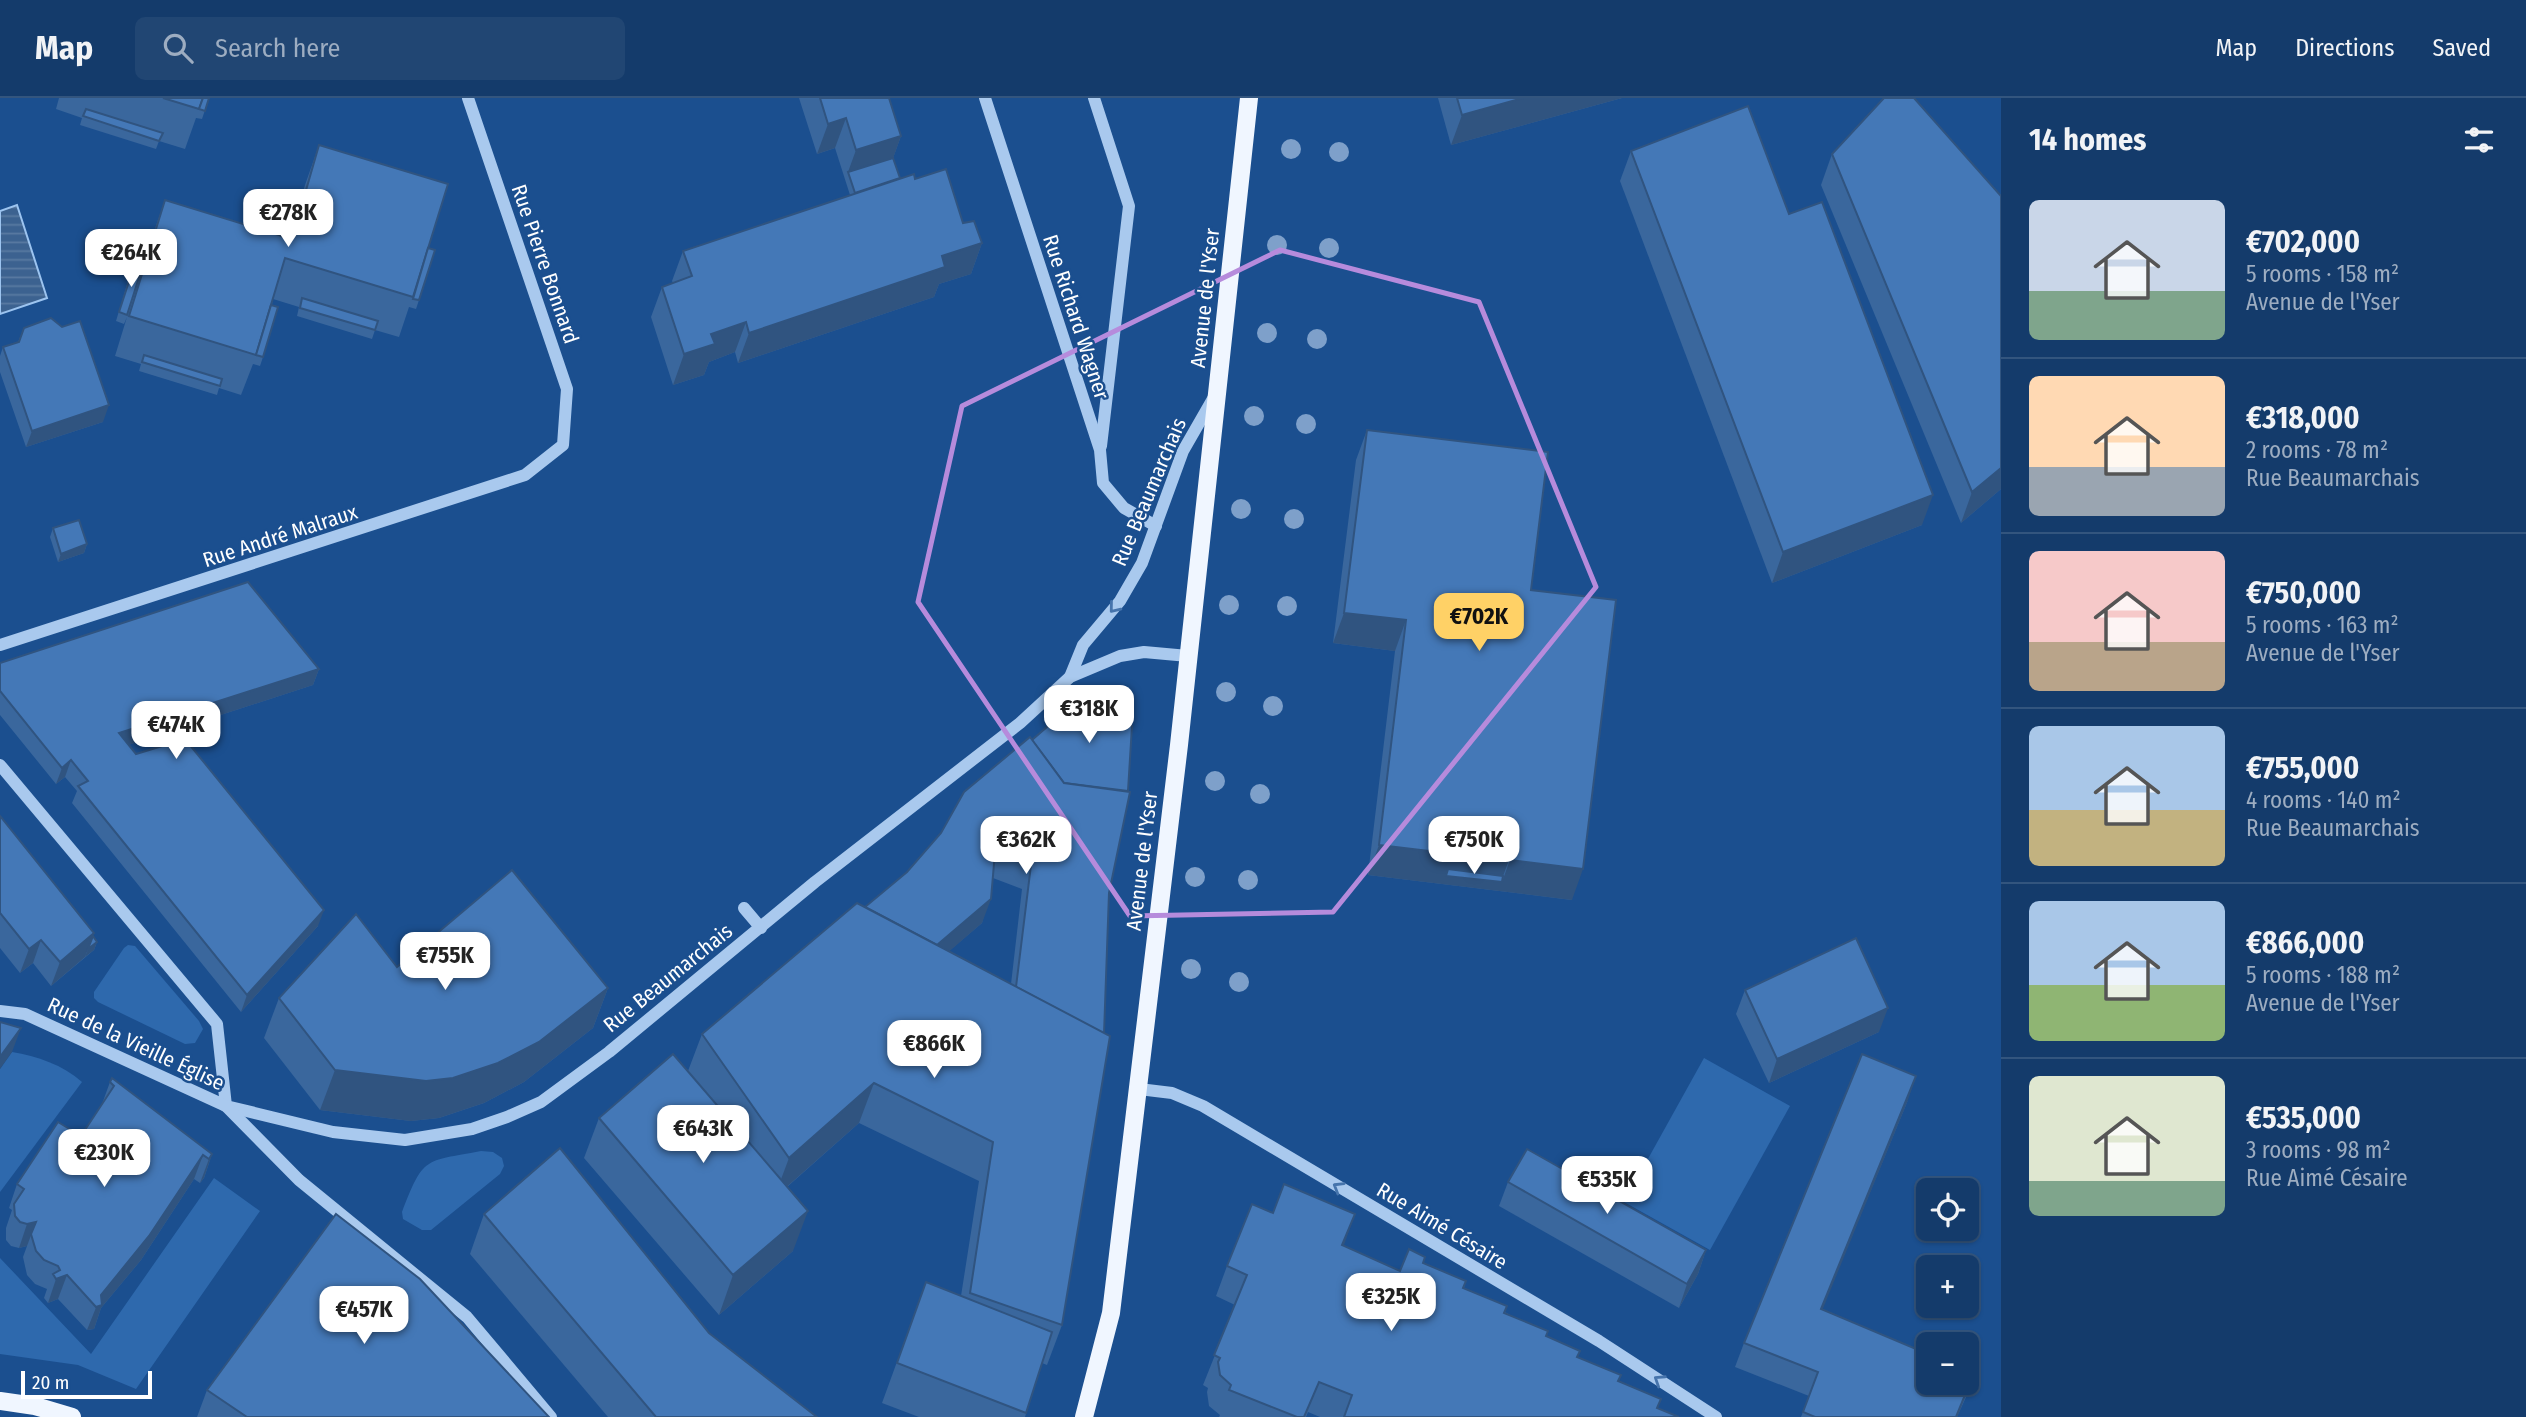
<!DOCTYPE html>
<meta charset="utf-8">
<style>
:root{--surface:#143b6b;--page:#214673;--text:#f1f3f6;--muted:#9dadc1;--line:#33557e;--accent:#ffd166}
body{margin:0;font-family:"Fira Sans Condensed",sans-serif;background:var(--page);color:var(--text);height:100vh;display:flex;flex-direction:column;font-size:26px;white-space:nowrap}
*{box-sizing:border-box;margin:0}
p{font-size:23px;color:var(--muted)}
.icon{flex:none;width:38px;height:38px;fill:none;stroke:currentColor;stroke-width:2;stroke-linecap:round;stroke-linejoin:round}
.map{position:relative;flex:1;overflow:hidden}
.panel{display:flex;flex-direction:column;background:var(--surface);width:525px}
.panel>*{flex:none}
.fabs{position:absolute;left:1916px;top:1080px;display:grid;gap:14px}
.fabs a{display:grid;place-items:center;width:63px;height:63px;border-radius:10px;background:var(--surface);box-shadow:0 2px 5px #0004,0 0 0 2px var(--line);font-size:35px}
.scale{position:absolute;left:21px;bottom:18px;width:131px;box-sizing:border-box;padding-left:7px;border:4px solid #fff;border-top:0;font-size:19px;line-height:24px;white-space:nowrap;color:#fff;-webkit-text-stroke:5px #1b4f8f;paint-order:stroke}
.price{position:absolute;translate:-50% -60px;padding:0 16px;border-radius:14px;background:#fff;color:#222;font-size:23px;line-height:46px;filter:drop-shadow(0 2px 4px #0008)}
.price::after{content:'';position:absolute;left:50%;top:42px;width:21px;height:16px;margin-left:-10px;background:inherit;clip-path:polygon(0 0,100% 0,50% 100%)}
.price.active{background:var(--accent);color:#111}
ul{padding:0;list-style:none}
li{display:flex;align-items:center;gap:21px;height:175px;padding:0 28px}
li+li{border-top:2px solid var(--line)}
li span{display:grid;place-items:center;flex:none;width:196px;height:140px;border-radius:10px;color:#555}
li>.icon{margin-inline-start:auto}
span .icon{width:84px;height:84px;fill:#fffc;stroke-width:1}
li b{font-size:30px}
h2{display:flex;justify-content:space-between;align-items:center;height:84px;padding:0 28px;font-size:30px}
header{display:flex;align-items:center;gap:42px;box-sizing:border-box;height:98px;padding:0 35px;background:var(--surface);border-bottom:2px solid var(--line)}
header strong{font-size:33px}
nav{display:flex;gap:38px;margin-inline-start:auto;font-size:24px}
.search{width:490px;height:63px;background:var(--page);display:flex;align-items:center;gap:18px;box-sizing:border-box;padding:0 24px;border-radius:10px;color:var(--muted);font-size:26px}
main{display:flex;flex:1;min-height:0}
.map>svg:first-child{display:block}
</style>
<header>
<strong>Map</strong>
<div class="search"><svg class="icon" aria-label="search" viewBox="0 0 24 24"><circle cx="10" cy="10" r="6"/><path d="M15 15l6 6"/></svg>Search here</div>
<nav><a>Map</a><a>Directions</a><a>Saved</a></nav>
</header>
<main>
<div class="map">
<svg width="2001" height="1319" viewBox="0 0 2001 1319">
<defs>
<pattern id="water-rules" width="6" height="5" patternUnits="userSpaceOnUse" patternTransform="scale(1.75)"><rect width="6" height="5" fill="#3c6290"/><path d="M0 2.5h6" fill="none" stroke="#597aa1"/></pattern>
</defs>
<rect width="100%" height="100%" fill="#1b4f8f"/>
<g fill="#2e69ad">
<path d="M128,847L135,848L199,923L203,931L195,945L185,946L98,904L94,900V894L124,850Z"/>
<path d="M12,954C37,958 63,967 82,984L0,1094V971Z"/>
<path d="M1704,960L1790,1008L1710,1152L1624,1104Z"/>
<path d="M481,1053L493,1054L502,1060L504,1068L500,1076L431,1132H422L403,1121L402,1114C424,1058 423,1064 481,1053Z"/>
<path d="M214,1080L260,1113L136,1291L78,1267L0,1256V1160L91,1256Z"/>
</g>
<path fill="url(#water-rules)" stroke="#9cc4f0" stroke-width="2" d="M17,107L47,200L0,216V113Z"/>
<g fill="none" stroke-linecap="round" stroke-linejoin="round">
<g stroke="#a9c9ee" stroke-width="12">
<path d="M985,0L1100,352L1103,385L1124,410L1156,428"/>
<path d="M1094,0L1129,108L1101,348"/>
<path d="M0,547L525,377L563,347L567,291L468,0"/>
<path d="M1070,579L1083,547L1120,503L1142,465L1183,353L1214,299"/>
<path d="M0,667L217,926L226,1008L333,1034L405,1042L472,1031L507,1019L541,1004L609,954L815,784L1020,625L1070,579L1120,558L1144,554L1188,558"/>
<path d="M744,810L761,830"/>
<path d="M0,913L25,916L226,1008L299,1082L467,1219L551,1319"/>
<path d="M1139,991L1172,995L1203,1008L1599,1243L1716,1319"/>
</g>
<g stroke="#f0f6ff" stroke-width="18">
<path d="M0,1303L35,1308L72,1319"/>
<path d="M1084,1319L1111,1215L1179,647L1249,0"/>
</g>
</g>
<g fill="#7ea0ca">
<circle cx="1291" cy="51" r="10"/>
<circle cx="1339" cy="54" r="10"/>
<circle cx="1277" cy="147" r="10"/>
<circle cx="1329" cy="150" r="10"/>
<circle cx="1267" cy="235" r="10"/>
<circle cx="1317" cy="241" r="10"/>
<circle cx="1254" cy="318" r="10"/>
<circle cx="1306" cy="326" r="10"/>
<circle cx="1241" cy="411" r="10"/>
<circle cx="1294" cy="421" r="10"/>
<circle cx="1229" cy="507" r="10"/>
<circle cx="1287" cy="508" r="10"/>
<circle cx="1226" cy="594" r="10"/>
<circle cx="1273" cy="608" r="10"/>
<circle cx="1215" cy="683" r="10"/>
<circle cx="1260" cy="696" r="10"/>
<circle cx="1195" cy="779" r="10"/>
<circle cx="1248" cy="782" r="10"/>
<circle cx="1191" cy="871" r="10"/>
<circle cx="1239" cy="884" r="10"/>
</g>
<g fill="#3a679d" fill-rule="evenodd">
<path d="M59,0H209L202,21L196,20L185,51L159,43L156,51L80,27L82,20L56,11Z"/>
<path d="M799,0H889L901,38L893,60L900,80L915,81L963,125L982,145L971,176L939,186L934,199L738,265L735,254L709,264L704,277L673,287L651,219L662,189L673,185L672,183L683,153L850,97L835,50L817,56Z"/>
<path d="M1438,0H1622L1451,47Z"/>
<path d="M319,47L428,150L419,202L416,211L409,209L399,239L375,232L372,241L297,218L299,209L273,201L263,259L260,268L253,266L241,297L219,290L217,297L139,273L141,266L115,258L127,219L124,226L116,223L131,173L132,202L151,142L165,102L280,138L289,108L298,111L305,87Z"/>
<path d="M1631,53L1789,116L1922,427L1772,485L1620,83Z"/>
<path d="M1832,56L2001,98V391L1961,425L1821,87Z"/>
<path d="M62,229L103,324L26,349L0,274V258L3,249L18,244L24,230Z"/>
<path d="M1367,332L1531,492L1572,802L1368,777L1395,553L1333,545L1356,362Z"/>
<path d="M53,430L87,446L84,455L58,464L50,439Z"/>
<path d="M0,565L319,571L313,587L128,647L136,656L318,828L241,914L72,705L77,693L65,679L56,686L0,617Z"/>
<path d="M0,718L97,844L94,852L51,888L33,865L20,875L0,850Z"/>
<path d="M941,735L1109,795L1062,1227L1047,1267L1042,1265L1025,1319H919L882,1305L926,1184L961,1198L979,1083L859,1025L787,1089L793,1153L719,1217L584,1060L599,1020L688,973L702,936L865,809L907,774ZM993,780L1022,791L1011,886L949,853L982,825Z"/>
<path d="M397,869L608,890L593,930L524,984L484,1005L439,1020L411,1023L320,1012L264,940L279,900Z"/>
<path d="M1745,892L1879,934L1769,985L1736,916Z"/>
<path d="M110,984L212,1056L204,1080L200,1085L194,1081L141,1162L101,1210L94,1231L87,1232L58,1201L48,1205L44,1200L47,1191L35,1186L27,1177L23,1159L27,1148L19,1150L11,1148L6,1142V1130L12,1112L9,1110L17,1086L81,1038L102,1006Z"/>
<path d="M1908,1002L1822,1211L1966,1299L1957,1319H1801L1809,1298L1735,1269L1744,1245Z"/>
<path d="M1508,1084L1706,1152L1698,1176L1679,1210L1499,1108Z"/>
<path d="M1273,1115L1400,1173L1423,1165L1466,1183L1464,1190L1546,1238L1578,1259L1618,1284L1657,1310L1679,1319H1320L1308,1314L1306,1319H1219L1220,1317L1209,1308L1207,1294L1208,1290L1203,1287L1235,1207L1216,1198L1227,1168Z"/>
<path d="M484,1116L709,1235L817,1319H608L470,1156Z"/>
<path d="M207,1292L549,1319H197Z"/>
</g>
<g fill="#305480">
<path d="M1523,0H1622L1451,47L1462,17Z"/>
<path d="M846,20L835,50L817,56L828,26Z"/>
<path d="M901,38L890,69L848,74L856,52Z"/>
<path d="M982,145L971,176L939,186L934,199L738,265L749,235L942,158Z"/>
<path d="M746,224L735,254L709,264L704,277L673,287L684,256L711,236Z"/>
<path d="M109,307L103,324L26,349L32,333Z"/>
<path d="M2001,370V391L1961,425L1972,394Z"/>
<path d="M1933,397L1922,427L1772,485L1783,454Z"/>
<path d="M87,446L84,455L58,464L61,456Z"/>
<path d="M1344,515L1406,522L1395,553L1333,545Z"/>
<path d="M319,571L313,587L113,652L119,635Z"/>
<path d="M71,662L65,679L56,686L62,670Z"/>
<path d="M1379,747L1454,749L1511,756L1501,784H1502L1510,762L1583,771L1572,802L1368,777Z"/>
<path d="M991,801L982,825L915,883L923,859Z"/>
<path d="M324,812L318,828L241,914L247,897Z"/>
<path d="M94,835L85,859L51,888L60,864Z"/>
<path d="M41,842L33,865L20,875L29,851Z"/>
<path d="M97,844L94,852L85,859L88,851Z"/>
<path d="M608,890L593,930L524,984L484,1005L439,1020L411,1023L320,1012L335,972Z"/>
<path d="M1888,910L1879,934L1769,985L1777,961Z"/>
<path d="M21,930L12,954L0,971V959Z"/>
<path d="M1916,978L1908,1002L1813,1235L1821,1211Z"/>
<path d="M874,985L859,1025L774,1100L789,1060Z"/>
<path d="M212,1056L204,1080L200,1085L209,1061Z"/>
<path d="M203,1057L194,1081L141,1162L101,1210L94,1231L87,1232L101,1197Z"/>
<path d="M808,1113L793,1153L719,1217L733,1177Z"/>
<path d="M1355,1116L1344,1147L1331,1178L1342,1147Z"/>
<path d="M36,1124L27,1148L19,1150L27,1126Z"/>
<path d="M1706,1152L1698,1176L1679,1210L1687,1186Z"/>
<path d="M67,1177L58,1201L48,1205L56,1181Z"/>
<path d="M1974,1275L1957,1319H1956Z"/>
</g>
<g fill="#4478b7" stroke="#305480" stroke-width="2">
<path d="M163,0H203L199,11Z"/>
<path d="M203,0H209L205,13L199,11Z"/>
<path d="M820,0H889L901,38L856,52L846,20L828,26Z"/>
<path d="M1457,0H1523L1462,17Z"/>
<path d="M1884,0H1914L2001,98V370L1972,394L1832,56Z"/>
<path d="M1748,8L1789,116L1822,104L1933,397L1783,454L1631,53Z"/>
<path d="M86,11L163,35L159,43L83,18Z"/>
<path d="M319,47L448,86L413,199L285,160L256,257L129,218L165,102L292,141Z"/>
<path d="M893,60L900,80L855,95L848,74Z"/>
<path d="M946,71L963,125L974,123L982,145L942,158L945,169L749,235L746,224L711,236L715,246L684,256L662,189L692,178L683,153L914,76L915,81Z"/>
<path d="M289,108L298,112L289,140L281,138Z"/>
<path d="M428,150L435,152L419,202L413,201Z"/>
<path d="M135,165L143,167L127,217L119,214Z"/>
<path d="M302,200L378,223L375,232L300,210Z"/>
<path d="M271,207L278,209L263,259L256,257Z"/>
<path d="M51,220L62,229L80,223L109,307L32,333L3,249L19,244L24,230Z"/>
<path d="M144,257L222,281L220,288L142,264Z"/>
<path d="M1367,332L1548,354L1531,492L1616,502L1583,771L1510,762L1511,756L1454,749V756L1379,747L1406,522L1344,515Z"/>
<path d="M79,422L87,446L61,456L53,430Z"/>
<path d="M248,484L319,571L119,635L136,656L185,641L324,812L247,897L78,688L88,683L71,662L62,670L0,593V565Z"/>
<path d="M1085,596L1111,607L1132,628L1128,693L1064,685L1032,642Z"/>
<path d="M1030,639L1064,685L1130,694L1109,795L1104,936L1016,889L1031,767L995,754L991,801L937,847L865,809L907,774L941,735L964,694Z"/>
<path d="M0,718L94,835L60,864L41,842L29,851L0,815Z"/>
<path d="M1448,771L1503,778L1502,784L1446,778Z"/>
<path d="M512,772L608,890L539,944L498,965L453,980L426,983L335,972L279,900L356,816L397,869Z"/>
<path d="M857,805L1110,938L1062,1227L970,1195L993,1044L874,985L789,1060L702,936Z"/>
<path d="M93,838L97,844L88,851Z"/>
<path d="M1856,840L1888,910L1777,961L1745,892Z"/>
<path d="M0,924L21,930L0,959Z"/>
<path d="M673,956L808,1113L733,1177L599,1020Z"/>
<path d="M1862,956L1916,978L1821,1211L1928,1256V1284H1967V1272L1974,1275L1956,1319H1815L1803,1314L1818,1274L1744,1245Z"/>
<path d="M112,980L212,1056L209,1061L203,1057L149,1138L101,1197L102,1207L96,1209L67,1177L56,1181L53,1176L60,1172L58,1168L44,1162L36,1153L31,1136L36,1124L27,1126L20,1124L15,1118L14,1106L24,1091L17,1086L58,1024L81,1038L114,988L110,984Z"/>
<path d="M560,1050L709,1235L817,1319H656L484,1116Z"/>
<path d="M1527,1051L1706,1152L1687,1186L1508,1084Z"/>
<path d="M1284,1086L1355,1116L1342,1147L1400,1173L1409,1151L1425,1159L1423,1165L1466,1183L1463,1190L1507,1208L1504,1215L1548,1233L1546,1238L1580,1253L1577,1259L1621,1277L1618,1283L1661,1301L1657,1310L1679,1319H1344L1352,1297L1319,1284L1304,1319H1297L1229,1292L1231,1287L1220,1277L1218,1264L1220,1260L1214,1257L1247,1177L1227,1168L1252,1106L1273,1115Z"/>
<path d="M336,1116L420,1181L549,1319H247L207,1292Z"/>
<path d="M926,1184L1052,1234L1026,1315L897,1265Z"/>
</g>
<defs><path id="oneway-chevron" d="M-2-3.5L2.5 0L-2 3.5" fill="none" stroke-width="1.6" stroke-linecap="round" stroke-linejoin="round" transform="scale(1.75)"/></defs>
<g stroke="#4674ac">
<use href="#oneway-chevron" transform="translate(1114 510) rotate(129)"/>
<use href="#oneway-chevron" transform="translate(1338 1089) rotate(-149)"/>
<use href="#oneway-chevron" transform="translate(1659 1282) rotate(-147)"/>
</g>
<path fill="none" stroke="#b68bdc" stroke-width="5" stroke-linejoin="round" d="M1280,152L1479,204L1596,489L1333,814L1130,818L918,504L962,308Z"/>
<g text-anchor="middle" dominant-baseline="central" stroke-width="5" stroke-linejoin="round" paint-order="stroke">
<g font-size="21" fill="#fff" stroke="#1b4f8f">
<text transform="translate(545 166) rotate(71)">Rue Pierre Bonnard</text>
<text transform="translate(1205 200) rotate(-84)">Avenue de l'Yser</text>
<text transform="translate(1076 219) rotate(72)">Rue Richard Wagner</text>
<text transform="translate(1149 394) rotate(-67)">Rue Beaumarchais</text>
<text transform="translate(280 438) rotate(-18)">Rue André Malraux</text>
<text transform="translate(1142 763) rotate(-83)">Avenue de l'Yser</text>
<text transform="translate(668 880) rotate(-39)">Rue Beaumarchais</text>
<text transform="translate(136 946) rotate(25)">Rue de la Vieille Église</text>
<text transform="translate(1442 1128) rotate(31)">Rue Aimé Césaire</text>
</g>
</g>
</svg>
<div class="fabs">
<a><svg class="icon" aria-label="locate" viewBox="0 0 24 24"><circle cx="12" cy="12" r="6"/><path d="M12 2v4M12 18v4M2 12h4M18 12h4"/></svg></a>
<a>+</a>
<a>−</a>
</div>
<div class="scale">20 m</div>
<b class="price" style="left:288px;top:151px">€278K</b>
<b class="price" style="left:131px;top:191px">€264K</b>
<b class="price active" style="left:1479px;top:555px">€702K</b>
<b class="price" style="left:1089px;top:647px">€318K</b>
<b class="price" style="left:176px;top:663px">€474K</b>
<b class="price" style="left:1026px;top:778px">€362K</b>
<b class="price" style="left:1474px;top:778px">€750K</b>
<b class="price" style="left:445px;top:894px">€755K</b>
<b class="price" style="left:934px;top:982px">€866K</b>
<b class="price" style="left:703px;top:1067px">€643K</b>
<b class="price" style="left:104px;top:1091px">€230K</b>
<b class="price" style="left:1607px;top:1118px">€535K</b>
<b class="price" style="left:1391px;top:1235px">€325K</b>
<b class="price" style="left:364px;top:1248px">€457K</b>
</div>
<section class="panel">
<h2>14 homes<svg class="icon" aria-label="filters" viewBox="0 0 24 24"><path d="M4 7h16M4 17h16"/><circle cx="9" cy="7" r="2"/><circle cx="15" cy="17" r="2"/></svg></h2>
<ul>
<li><span style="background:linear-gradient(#c9d6e8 65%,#7fa58c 0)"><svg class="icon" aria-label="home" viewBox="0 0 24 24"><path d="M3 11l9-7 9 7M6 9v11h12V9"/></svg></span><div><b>€702,000</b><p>5 rooms · 158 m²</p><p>Avenue de l'Yser</p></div></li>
<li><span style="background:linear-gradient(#ffd9b3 65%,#9aa5b1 0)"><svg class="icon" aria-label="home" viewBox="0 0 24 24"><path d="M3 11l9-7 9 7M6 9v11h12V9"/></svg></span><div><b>€318,000</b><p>2 rooms · 78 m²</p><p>Rue Beaumarchais</p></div></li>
<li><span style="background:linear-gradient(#f6c9c9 65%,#b9a48a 0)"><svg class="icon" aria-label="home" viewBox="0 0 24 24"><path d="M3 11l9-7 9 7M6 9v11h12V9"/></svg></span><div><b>€750,000</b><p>5 rooms · 163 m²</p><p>Avenue de l'Yser</p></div></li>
<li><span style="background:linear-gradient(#a9c7e8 60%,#c2b280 0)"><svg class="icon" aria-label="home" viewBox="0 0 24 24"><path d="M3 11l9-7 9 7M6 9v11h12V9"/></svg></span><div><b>€755,000</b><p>4 rooms · 140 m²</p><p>Rue Beaumarchais</p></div></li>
<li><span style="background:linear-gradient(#a9c7e8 60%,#8fb573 0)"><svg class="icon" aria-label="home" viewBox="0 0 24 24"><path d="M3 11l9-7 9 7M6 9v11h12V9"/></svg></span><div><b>€866,000</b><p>5 rooms · 188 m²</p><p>Avenue de l'Yser</p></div></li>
<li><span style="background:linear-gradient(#dfe7d0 75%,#7fa58c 0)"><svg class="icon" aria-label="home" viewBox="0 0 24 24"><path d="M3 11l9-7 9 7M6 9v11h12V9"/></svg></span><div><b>€535,000</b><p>3 rooms · 98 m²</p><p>Rue Aimé Césaire</p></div></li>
</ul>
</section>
</main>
